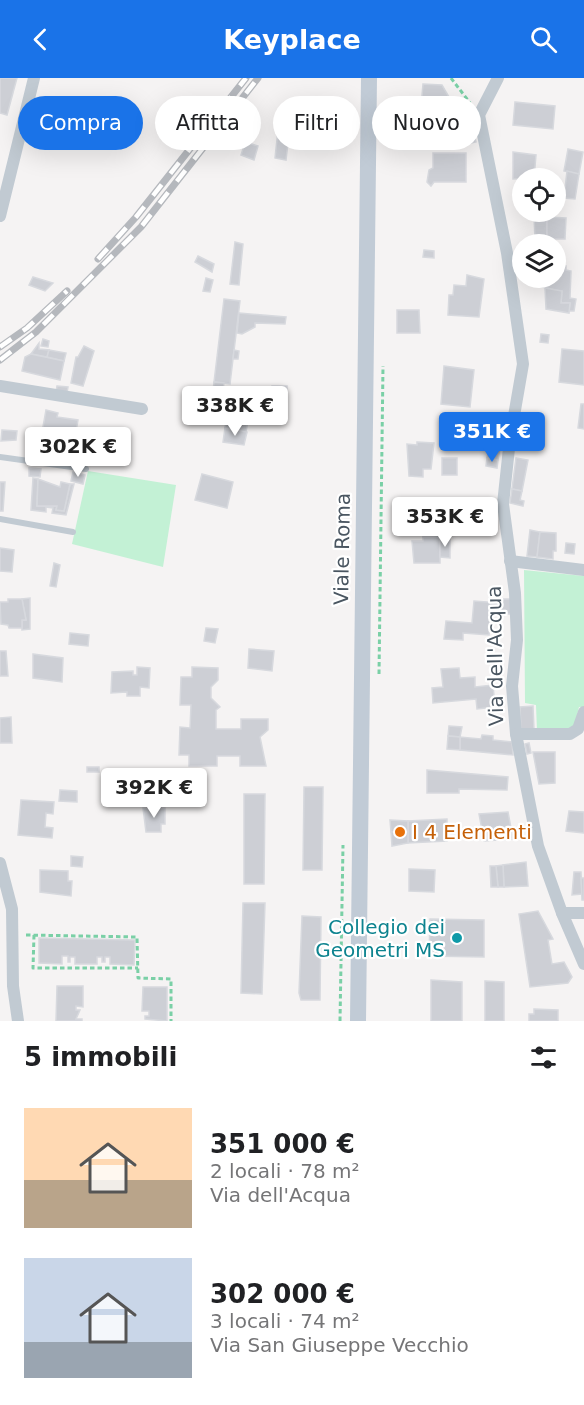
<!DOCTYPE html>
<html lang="it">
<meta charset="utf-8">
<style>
:root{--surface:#fff;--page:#f2f2f2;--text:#202124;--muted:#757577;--accent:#1a73e8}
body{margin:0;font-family:"DejaVu Sans",sans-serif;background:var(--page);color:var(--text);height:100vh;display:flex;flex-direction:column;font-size:22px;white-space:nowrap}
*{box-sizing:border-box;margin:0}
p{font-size:20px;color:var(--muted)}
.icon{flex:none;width:33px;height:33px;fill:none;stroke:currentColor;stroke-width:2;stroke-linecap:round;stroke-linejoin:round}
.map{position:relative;height:943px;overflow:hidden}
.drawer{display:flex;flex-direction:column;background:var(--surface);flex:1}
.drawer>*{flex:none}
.banner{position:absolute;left:18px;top:18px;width:549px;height:54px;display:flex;gap:12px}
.buttons{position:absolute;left:512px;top:90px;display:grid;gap:12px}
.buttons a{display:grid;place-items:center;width:54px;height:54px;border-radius:50%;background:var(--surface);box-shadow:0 6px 24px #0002;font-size:30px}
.price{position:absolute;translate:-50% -51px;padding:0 14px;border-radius:6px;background:#fff;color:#222;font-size:20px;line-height:39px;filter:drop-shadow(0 2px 3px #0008)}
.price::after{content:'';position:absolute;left:50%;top:36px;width:18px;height:14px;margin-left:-9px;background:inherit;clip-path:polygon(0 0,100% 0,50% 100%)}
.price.current{background:var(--accent);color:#fff}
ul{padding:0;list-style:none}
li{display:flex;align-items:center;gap:18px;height:150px;padding:0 24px}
li span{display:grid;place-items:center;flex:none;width:168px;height:120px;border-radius:0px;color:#555}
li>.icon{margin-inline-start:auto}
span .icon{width:72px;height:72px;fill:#fffc;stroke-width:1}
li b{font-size:26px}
h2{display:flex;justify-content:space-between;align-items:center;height:72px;padding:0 24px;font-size:26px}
.tag{padding:0 21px;border-radius:27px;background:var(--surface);box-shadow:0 6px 24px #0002;font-size:21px;line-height:54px}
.tag.current{background:var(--accent);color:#fff}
header{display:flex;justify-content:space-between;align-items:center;height:78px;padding:0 24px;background:var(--accent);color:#fff;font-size:27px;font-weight:700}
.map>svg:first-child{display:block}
</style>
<header><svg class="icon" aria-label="back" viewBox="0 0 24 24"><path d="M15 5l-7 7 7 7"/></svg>Keyplace<svg class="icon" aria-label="search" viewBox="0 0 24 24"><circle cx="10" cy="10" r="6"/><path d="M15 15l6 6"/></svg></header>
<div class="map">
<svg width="584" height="943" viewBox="0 0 584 943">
<rect width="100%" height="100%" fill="#f5f3f3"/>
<g fill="#c3f1d5">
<path d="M88,393L176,407L163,489L72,466Z"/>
<path d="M524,492L584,498V629H579L574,650L537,653L536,627L525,625Z"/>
</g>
<g fill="#cdcfd5" stroke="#d7d9de" stroke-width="1.5">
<path d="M0,0H17L7,37L0,35Z"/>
<path d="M423,6L442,7L453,26H447L446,30L421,29Z"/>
<path d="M515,24L555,28L553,51L513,47Z"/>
<path d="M447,26H453L451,54L430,53L431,29L446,30Z"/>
<path d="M291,41L304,42L302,67L288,65L286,82L275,80L278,52L290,54Z"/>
<path d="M473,50L476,64L466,66L464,51Z"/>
<path d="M451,53L464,54L466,65L451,63Z"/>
<path d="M245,64L258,68L254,82L241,77Z"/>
<path d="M568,71L583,74L579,96L564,93Z"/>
<path d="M513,74L536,77L534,100L513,101Z"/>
<path d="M433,75H466V104H434L431,108L427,104L429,92L433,90Z"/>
<path d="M567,93L579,96L575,121L564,120Z"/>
<path d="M534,138L547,139V161H535Z"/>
<path d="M547,139L566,140L565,161H547Z"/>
<path d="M235,164L243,166L239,207L230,206Z"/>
<path d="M424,172L434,173V180L423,179Z"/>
<path d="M198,178L214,186L212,194L195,184Z"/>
<path d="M555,186L566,188V192L571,193L570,220L576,221L574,233H569L570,225H561L562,213L541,209L542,200H555Z"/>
<path d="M467,197L484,201L479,239L448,237L449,217H453L454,207L466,208Z"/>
<path d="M33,199L53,205L45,213L29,207Z"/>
<path d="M206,200L213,202L210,214L203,213Z"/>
<path d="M545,210L562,213L561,225H570L569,235L546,231Z"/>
<path d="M224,221L240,223L230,306L214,304Z"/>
<path d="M397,232H419L420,255H397Z"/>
<path d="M239,235L286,239L285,246L255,245V249L242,256L237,255Z"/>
<path d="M541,256L549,257L548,265L540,264Z"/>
<path d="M43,261L49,263L48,269L41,268Z"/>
<path d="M39,265V271L49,272L47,279L31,276Z"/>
<path d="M84,268L94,273L83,308L71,305L76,279H78Z"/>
<path d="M562,271L584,273V307L559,304Z"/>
<path d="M49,272L66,275L64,283L47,279Z"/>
<path d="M234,272L239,273L238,281H233Z"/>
<path d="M31,276L64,283L60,302L22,293L25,279Z"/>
<path d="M444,288L474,292L470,329L441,326Z"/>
<path d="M214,304L224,305L220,333L211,332Z"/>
<path d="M57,308L68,309L67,315L56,314Z"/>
<rect x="272" y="308" width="15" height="16"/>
<path d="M230,322L251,325L249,336L228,332Z"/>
<path d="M581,326H584V351L578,350Z"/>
<path d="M46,332L58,335L57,339L78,342L74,366L41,360Z"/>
<path d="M228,332L249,336L246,354L225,350Z"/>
<path d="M225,350L247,354L244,367L223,364Z"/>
<path d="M2,352L17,353L16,362L1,363Z"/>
<path d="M417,364L434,365L431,391H423V399L409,398L407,366L417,367Z"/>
<path d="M489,368L500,370L498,382L487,380Z"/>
<rect x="442" y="380" width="15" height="17"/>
<path d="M487,380L498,382L497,390L486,388Z"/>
<path d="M516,380L528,382L522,413L512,411Z"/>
<path d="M29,390L41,391L40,399L29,398Z"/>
<path d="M73,394L85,397L83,406L71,403Z"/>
<path d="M202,396L233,404L227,430L195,422Z"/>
<path d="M33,400L38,401L37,428H57L56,432L64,433L70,406H74L66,437L52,435L53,430L46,429V434L31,432Z"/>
<path d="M38,401L60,409L61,404L70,406L64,433L56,432L57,428H37Z"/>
<path d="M0,404H5L3,433H0Z"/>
<path d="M512,411L522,413L520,422L524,423L523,428L510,425Z"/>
<path d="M423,449H450V460L423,459Z"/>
<path d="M530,452L540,454L537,479L527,478Z"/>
<path d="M540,454L556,455V473H553V481L537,479Z"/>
<path d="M423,459H440V485H414L412,463H423Z"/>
<path d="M440,459L450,460V480L440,479Z"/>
<path d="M566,465L575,466L574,476L565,475Z"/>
<path d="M0,470L14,472L12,494L0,493Z"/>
<path d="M54,485L60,487L56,509L50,508Z"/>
<path d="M30,520V551L22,552V542H26L22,521Z"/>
<path d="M8,521H22L26,542H22V550H9L8,547L1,546L0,524H8Z"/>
<path d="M502,521H513V536H491L489,557L463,555V562L444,561L446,543L472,545L474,523L501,525Z"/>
<path d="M206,550L218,551L215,565L204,563Z"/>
<path d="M70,555L89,557L88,568L69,566Z"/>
<path d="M249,571L274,573L272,593L248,590Z"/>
<path d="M0,573H6L8,598H0Z"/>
<path d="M33,576L63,580L62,604L33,600Z"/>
<path d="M137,589L150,590L149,610L140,609V618H127V614L111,615L112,594L133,593V597H137Z"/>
<path d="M192,589L218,590V602L211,609V620L220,629L216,632V651H241V641H268V652L260,659L266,688H240V678H217V688H189V677H179L180,649L190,650L191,627H180L181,599H192Z"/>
<path d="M459,590L460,600L475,599V609L493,607L495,629L477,631L476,621L433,625L432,610L443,609L441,591Z"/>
<path d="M533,628L534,652H521L520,629Z"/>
<path d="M11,639L12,665H0V640Z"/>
<path d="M449,648L462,649L460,659L448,658Z"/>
<path d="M482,657L493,658V662L512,664L513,677L460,672V659L481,661Z"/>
<path d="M448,658L460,659V672L447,671Z"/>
<path d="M529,665L531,675L527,676L525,666Z"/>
<path d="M533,674H555V705L539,706Z"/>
<rect x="87" y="689" width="12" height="5"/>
<path d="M427,692L508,699L507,712L459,711V715H427Z"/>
<path d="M304,709H323L322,792H303Z"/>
<path d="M60,712L77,713V724L59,723Z"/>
<path d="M244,716H265L264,806H244Z"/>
<path d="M21,722L54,724L53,736L46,735L45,749L53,750L52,760L18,757Z"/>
<path d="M143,730H165V746H161V754H146Z"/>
<path d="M569,733L584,734V755L566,753Z"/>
<path d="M508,734L513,761L484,763L479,736Z"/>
<path d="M447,741V763L408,765V743Z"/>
<path d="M390,742L408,743V754H391Z"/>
<path d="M391,754H408V765L392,768Z"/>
<path d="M71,778L83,779L82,789L71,788Z"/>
<path d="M526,784L528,808L504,809L503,787Z"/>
<path d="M503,787L504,809H498L496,788Z"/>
<path d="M490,788H496L498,809H491Z"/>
<path d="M409,791L435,792L434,814L409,813Z"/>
<path d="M40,792L68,793V803H72L71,818L40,814Z"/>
<path d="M574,794H581L582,816L572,817Z"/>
<path d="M581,800H584V822H582Z"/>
<path d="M243,825H265L262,916L241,915Z"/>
<path d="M538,833L553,861L548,862L552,886L564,884L572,899L568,905L530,909L519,836Z"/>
<path d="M302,838L321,839L320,922H301L299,915Z"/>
<path d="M430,841L484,842V879L429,878Z"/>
<path d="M39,860L135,862L134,887L110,886V879H105V884H102V879H97V886H75V879H70V884H68V878H62V886L39,885Z"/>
<path d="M431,902L462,904V943H431Z"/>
<path d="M485,903L504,904V943H485Z"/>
<path d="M57,908H83V929L76,928V932H80L76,941H82V943H56Z"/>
<path d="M143,909H167V943L145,941V938H149V933H142Z"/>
<path d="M534,931L558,932V943H529V936H534Z"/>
</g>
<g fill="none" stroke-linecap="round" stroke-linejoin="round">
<g stroke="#7ad0a6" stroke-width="3" stroke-dasharray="4.5 3" stroke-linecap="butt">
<path d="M451,0L470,25"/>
<path d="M379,596L383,288"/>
<path d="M26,857L137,859L138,900L171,901V943"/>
<path d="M34,857L33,890H138"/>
<path d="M340,943L343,767"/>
</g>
<g stroke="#c1cad2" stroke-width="6">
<path d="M0,379L86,391"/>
<path d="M0,441L73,454"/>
</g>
<g stroke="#c1cad2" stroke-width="12">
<path d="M498,0L479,37L507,175L523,286L510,361L503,426L515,515L517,562L512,608L516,656L538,768L562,835L584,886"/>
<path d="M0,138L34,0"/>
<path d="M0,308L142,331"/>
<path d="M510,483L584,492"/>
<path d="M516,656H570L578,651L584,634"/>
<path d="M0,785L12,831L13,908L18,943"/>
<path d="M562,835H584"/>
</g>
<path stroke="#c1cbd6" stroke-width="16" d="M358,943L369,0"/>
<defs>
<g id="rail">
<path d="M98,181L136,139L246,0"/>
<path d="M0,269L27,250L67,213"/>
<path d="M0,282L36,254L141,149L258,0"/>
</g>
</defs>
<use href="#rail" stroke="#b5b8bd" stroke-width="7"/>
<use href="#rail" stroke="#fff" stroke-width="4.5" stroke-dasharray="14" stroke-linecap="butt"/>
</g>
<circle fill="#e8710a" stroke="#fff" stroke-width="2" cx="400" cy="754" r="6"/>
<circle fill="#0f9aa8" stroke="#fff" stroke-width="2" cx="457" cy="860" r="6"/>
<g text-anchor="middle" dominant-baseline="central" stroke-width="4.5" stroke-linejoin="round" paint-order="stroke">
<g font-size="20" fill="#4a5661" stroke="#fff">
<text transform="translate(342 471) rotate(-89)">Viale Roma</text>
<text transform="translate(495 578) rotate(-91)">Via dell'Acqua</text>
</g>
<g font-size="20" fill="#c56008" stroke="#fff" text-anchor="start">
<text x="412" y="754">I 4 Elementi</text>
</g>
<g font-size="20" fill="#0d838f" stroke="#fff" text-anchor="end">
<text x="445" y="849">Collegio dei<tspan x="445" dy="23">Geometri MS</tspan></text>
</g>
</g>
</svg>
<div class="buttons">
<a><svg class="icon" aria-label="locate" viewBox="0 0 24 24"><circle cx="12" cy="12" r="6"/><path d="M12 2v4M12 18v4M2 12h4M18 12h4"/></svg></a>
<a><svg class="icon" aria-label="layers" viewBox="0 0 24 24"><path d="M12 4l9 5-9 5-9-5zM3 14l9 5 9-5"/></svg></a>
</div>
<b class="price" style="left:235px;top:359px">338K €</b>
<b class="price current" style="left:492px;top:385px">351K €</b>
<b class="price" style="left:78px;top:400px">302K €</b>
<b class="price" style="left:445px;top:470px">353K €</b>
<b class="price" style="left:154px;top:741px">392K €</b>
<div class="banner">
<a class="tag current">Compra</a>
<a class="tag">Affitta</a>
<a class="tag">Filtri</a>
<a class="tag">Nuovo</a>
</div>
</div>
<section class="drawer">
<h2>5 immobili<svg class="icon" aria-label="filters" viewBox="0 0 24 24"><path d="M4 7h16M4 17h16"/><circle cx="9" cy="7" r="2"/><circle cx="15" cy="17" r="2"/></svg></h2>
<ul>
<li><span style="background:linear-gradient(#ffd9b3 60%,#b9a48a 0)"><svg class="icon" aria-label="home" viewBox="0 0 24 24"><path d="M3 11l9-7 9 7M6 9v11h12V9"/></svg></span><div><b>351 000 €</b><p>2 locali · 78 m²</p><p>Via dell'Acqua</p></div></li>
<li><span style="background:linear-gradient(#c9d6e8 70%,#9aa5b1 0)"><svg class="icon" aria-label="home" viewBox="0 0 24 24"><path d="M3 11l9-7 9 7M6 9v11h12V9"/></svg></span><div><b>302 000 €</b><p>3 locali · 74 m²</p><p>Via San Giuseppe Vecchio</p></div></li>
</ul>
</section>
